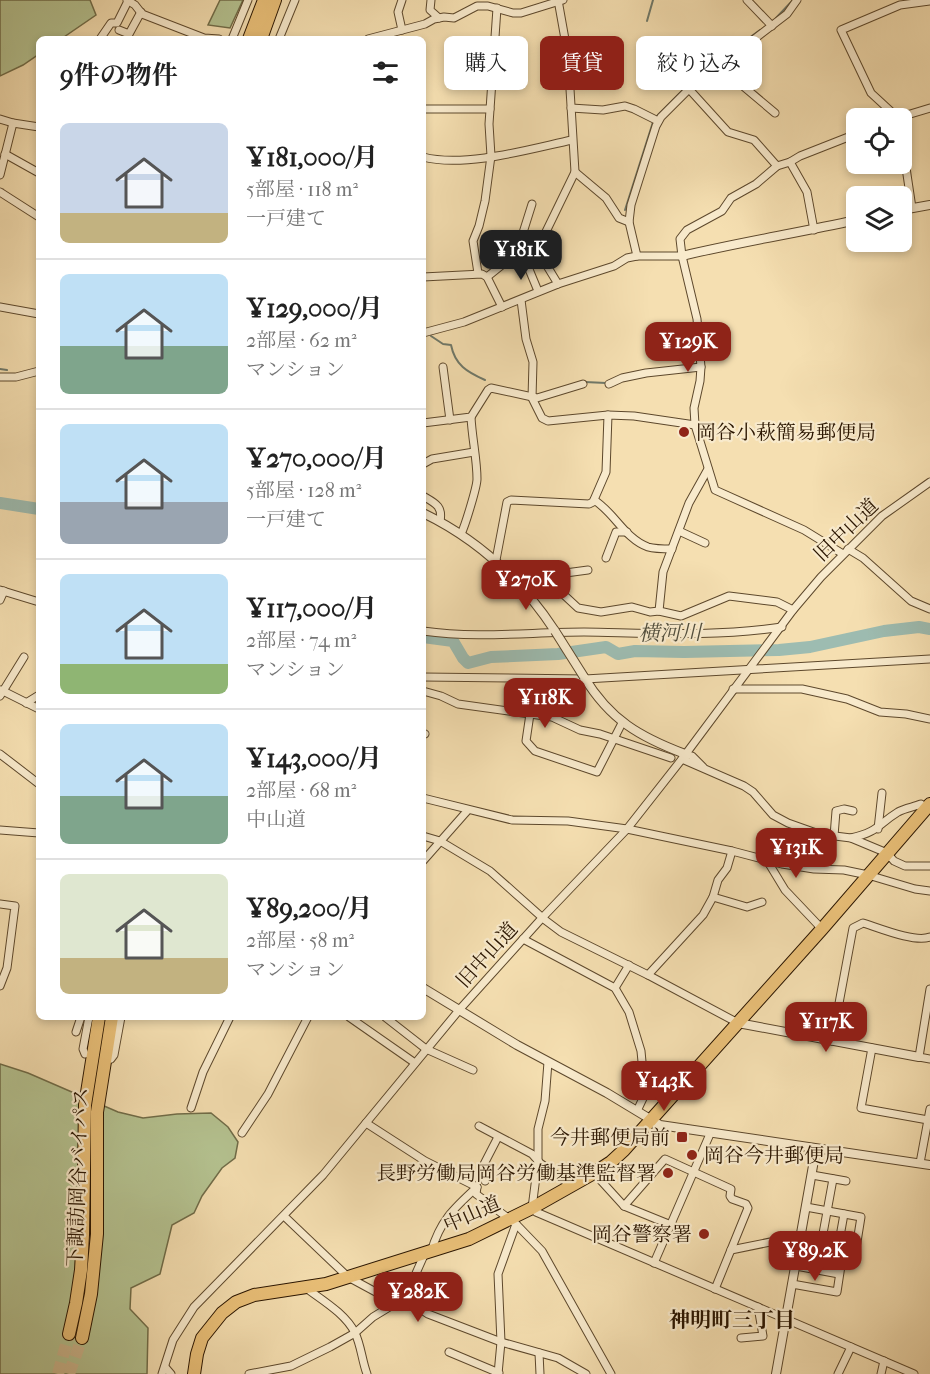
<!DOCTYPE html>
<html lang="ja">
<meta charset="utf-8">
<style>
:root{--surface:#fff;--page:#f2f2f2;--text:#222;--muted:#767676;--line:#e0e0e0;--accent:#8f2418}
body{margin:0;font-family:"IM FELL French Canon","Noto Serif JP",serif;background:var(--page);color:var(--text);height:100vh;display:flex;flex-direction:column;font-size:22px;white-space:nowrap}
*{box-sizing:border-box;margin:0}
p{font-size:20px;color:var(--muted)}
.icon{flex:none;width:33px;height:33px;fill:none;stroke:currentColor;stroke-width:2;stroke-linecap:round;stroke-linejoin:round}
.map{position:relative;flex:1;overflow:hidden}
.side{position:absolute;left:36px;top:36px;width:390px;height:984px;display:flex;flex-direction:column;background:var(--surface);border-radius:9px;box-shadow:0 3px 9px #0003}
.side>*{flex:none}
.banner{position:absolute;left:444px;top:36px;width:396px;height:54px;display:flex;gap:12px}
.tools{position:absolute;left:846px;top:108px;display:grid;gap:12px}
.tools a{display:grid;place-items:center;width:66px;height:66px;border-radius:9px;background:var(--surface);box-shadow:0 3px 9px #0003;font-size:30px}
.price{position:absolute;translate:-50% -51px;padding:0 14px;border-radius:12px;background:var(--accent);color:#fff;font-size:20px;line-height:39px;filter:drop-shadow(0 2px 3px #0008)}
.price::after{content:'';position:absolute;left:50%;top:36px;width:18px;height:14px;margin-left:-9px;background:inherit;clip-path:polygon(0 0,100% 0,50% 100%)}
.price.selected{background:#222;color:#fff}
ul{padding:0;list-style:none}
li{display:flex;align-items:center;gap:18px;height:150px;padding:0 24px}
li+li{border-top:2px solid var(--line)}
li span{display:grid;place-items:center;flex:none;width:168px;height:120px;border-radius:9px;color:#555}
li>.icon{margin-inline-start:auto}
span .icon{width:72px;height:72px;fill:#fffc;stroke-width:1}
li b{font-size:26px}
h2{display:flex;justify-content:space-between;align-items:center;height:72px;padding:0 24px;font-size:26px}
.pill{padding:0 21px;border-radius:9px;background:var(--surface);box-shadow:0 3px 9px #0003;font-size:21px;line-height:54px}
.pill.selected{background:var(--accent);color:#fff}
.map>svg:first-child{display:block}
</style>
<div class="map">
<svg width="930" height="1374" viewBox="0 0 930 1374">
<rect width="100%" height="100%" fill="#f5dfb1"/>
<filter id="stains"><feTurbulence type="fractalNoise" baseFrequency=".00333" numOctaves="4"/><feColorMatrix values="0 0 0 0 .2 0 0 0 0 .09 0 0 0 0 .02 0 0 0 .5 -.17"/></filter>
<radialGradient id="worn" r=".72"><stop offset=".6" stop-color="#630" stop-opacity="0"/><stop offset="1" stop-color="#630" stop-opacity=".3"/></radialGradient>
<g fill="#b5c391" stroke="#706c48" stroke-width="1.5">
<path d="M0,0H90L96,15L61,39H39V54L23,65L0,76Z"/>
<path d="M220,0H243L230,28L208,25Z"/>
<path d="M0,1064L28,1073L118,1112L143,1118L177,1114L211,1113L228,1127L238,1142L235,1158L222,1168L202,1196L194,1213L172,1225L160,1274L131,1288L130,1309L148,1328L147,1374H0Z"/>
</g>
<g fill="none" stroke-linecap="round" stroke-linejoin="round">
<g stroke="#6f796a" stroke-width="2">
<path d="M776,18L793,0"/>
<path d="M647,21L653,0"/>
<path d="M656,117L696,77L760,30"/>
<path d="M625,210L653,122"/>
<path d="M431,336L443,344L451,345C455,365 467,372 485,380"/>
<path d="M0,369L7,370"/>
<path d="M585,382L606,383"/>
</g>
<g stroke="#9dbcb1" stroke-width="12">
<path d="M0,503L39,509"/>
<path d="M423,637L453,641L463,658L468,663L491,657L558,654L606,647L618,654L635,651L684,652L779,650L810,647L884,631L919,627L930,629"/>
</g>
<g stroke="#ccb78e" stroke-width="12" stroke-dasharray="12 6" stroke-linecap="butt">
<path d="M58,1374L69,1334"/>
<path d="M69,1374L82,1338"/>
</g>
<defs>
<g id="minor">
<path d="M127,0L135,5L142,14L204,38L219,39"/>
<path d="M402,0L398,12L402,30"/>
<path d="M431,0L430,10L439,18"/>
<path d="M747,0L772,26"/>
<path d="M119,30L129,34L141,12"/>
<path d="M100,39L111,23H117L128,1"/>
<path d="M232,39L248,0"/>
<path d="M279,39L295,0"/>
<path d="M368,39L425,24L434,19L444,17L454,18L477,6H488L513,13H521L563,0"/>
<path d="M647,48L669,63C671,75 682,81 693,86"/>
<path d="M718,65L775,113"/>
<path d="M689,89L728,132L754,140L777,166L790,162L800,156L856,134"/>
<path d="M571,108L603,110L625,106L634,109L658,121"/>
<path d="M423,109H490"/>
<path d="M897,117L871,93L841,30L900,5L930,1"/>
<path d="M897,118L930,108"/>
<path d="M0,119L13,123"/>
<path d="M902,141L912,208"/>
<path d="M5,154L39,173"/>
<path d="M423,157C465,168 530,149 572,140"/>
<path d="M790,162L807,192L814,230"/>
<path d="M777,166L756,184L731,198L722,211L687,230L680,239L682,256L697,319L701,367L700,381L694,408L695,425L715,490L804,530L843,554"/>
<path d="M575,172L606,198L619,218L629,222"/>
<path d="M0,175L13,123L39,127"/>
<path d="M0,192L39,217"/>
<path d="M540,244L541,256L558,284"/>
<path d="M522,249L521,239L532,204"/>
<path d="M637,256L629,222L631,205L656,126L661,117L689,89L787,14L797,0"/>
<path d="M526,262L538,291"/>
<path d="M478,273L473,241L479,226L485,201L491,156L489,124L497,8"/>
<path d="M423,277L482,274L487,277L502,307"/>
<path d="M487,277L522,249L540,244L575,172L568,56L558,0"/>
<path d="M521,300L526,339L533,362L532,398L542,418L548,421L608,415L634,416L695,425"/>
<path d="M0,307L39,314"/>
<path d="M423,333L464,322L558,284L614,266L627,258L637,256H682"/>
<path d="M443,367L450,420"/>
<path d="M0,377H16L39,371"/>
<path d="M609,384L622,378L646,373L701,367"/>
<path d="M423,423L471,417L488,390L491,388L537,398L583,384"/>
<path d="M423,464L432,459L474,452"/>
<path d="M423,496C435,503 443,506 440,521"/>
<path d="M594,500C614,512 625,539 648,547C655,549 665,549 672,549"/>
<path d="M679,531L705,543"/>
<path d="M461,534C465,526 477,487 477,479C477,459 472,438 471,417"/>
<path d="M848,549L863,558L911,601L930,609"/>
<path d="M606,558L616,532H627"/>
<path d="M496,560L507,502L511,500L589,504L593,502L606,472L608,415"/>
<path d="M543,576L588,570"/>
<path d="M516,579L527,568L536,569L578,608L601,612L632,607L650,612L659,611L681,616L729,596L777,602L793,610"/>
<path d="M0,590L39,602"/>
<path d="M0,600L4,591"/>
<path d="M659,611L663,572L689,503L708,469"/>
<path d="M423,631C478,639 530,632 584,632C650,633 716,637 782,627"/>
<path d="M423,677L585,679L930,659"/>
<path d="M733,689H802L847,699L880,712L906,714L930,719"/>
<path d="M1,690L39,709"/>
<path d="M423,691L441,696L458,704L552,717L580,730L600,734L671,758"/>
<path d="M0,696L24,657"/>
<path d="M26,703L39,695"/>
<path d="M530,714L526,741L535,751L597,772L622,723"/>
<path d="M423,733L425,734"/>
<path d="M0,754L39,784"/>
<path d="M685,754L692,756L703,767"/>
<path d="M682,759L744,786L753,792L773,815L788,823L819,834L851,838L887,853L894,861L905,866H930"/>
<path d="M423,798L512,820L568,821L627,829L732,851L782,864L814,869L844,870L868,875L915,889L930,891"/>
<path d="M878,829L882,793"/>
<path d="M0,830L39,833"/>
<path d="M423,836L440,841L490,871L545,920L561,932L648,975L738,1023"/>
<path d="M834,836L836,811L844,809L853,811"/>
<path d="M851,838C878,832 877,825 898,812C905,808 914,807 921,804L926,808"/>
<path d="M423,861L468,810"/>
<path d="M768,862L785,890L822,929"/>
<path d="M713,897L747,907L762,902"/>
<path d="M0,904L15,906L7,968L0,986"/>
<path d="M523,939L615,988L629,1012L641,1051L645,1094L637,1111"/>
<path d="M648,975L703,915L713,897L718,880L727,868L732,851"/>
<path d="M615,988L629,965"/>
<path d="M930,989L919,1057L930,1059"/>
<path d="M349,1017L415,1063"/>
<path d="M385,1017L426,1049L473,1070"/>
<path d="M76,1032L81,1017"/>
<path d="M832,1041L853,928L863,923C879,928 915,943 930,937"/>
<path d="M872,1048L861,1108L928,1120"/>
<path d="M85,1054L83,1049L89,1017"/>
<path d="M111,1059L114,1055L121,1017"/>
<path d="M548,1062L545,1101L538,1129V1161L532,1208L536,1212L914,1374"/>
<path d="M191,1108L203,1072L230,1017"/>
<path d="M366,1123L425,1161L477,1187L476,1194L516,1224L542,1251L611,1374"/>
<path d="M479,1126L532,1154L540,1163L572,1186"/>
<path d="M242,1133L268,1094L308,1017"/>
<path d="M920,1163L930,1109"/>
<path d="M594,1173L624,1206L671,1225"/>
<path d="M812,1175L846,1181"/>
<path d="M485,1181L482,1168L498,1137"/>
<path d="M624,1206L665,1159L731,1189L730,1196L732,1199L746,1204L748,1208L715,1289"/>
<path d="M806,1207L861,1217L856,1248L844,1246"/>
<path d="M284,1216L348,1277L396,1303L413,1304L428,1314L501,1342L558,1358L586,1374"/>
<path d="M822,1239L833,1179"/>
<path d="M731,1250L795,1237H801"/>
<path d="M431,1252C440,1221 453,1209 477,1187"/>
<path d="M654,1263L710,1134"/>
<path d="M796,1266L839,1274"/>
<path d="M792,1284L837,1292L844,1246L839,1242L844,1214"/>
<path d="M306,1288C322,1300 346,1314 355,1333C361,1345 362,1361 367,1374"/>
<path d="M741,1338L763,1336L758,1307"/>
<path d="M449,1352L499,1373"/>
<path d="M539,1353L540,1374"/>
<path d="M165,1367L171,1374"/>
<path d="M162,1374L173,1340L194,1307L323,1175L460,1009L542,918L627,829L682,759L793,610L821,577L882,516L930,482"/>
<path d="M249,1374L291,1366L330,1347L355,1333L373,1317L396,1303L409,1289L425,1253"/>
<path d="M498,1374L501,1342L498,1274L516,1224"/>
<path d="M838,1374L851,1347"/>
<path d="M881,1374L884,1361"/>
</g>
<g id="tertiary">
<path d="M902,210L930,205"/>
<path d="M682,256C740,242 798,233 856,220"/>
<path d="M423,513C479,540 521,579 555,631"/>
<path d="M584,677C610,720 640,737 685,754"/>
<path d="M423,988L517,1045L607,1093L660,1125L930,1165"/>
<path d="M738,1023L919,1057"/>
<path d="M776,1374L816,1149"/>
</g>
<g id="trunk">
<path d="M249,39L264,0"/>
<path d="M261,39L275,0"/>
<path d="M69,1334L76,1303L81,1270L83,1235L85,1105L99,1017"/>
<path d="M82,1338L91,1294L97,1234V1112L112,1017"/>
<path d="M194,1374L197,1354L202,1338L222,1313L236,1302L254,1295L326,1284L469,1239L532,1208L594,1173L611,1162L624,1150L822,929L930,804"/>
</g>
</defs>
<use href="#minor" stroke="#5d482c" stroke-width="9"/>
<use href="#tertiary" stroke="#5d482c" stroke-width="10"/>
<use href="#trunk" stroke="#2a1500" stroke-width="14"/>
<use href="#minor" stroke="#f8eacc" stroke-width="7"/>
<use href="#tertiary" stroke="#f8eacc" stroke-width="8"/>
<use href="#trunk" stroke="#eac078" stroke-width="12"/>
<defs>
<path id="tertiary-bridge" d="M555,631L584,677"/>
</defs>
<use href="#tertiary-bridge" stroke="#5d482c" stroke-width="10" stroke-linecap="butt"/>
<use href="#tertiary-bridge" stroke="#f8eacc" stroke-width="8"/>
</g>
<g fill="#8f2418" stroke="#f8eacc" stroke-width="2">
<circle cx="684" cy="432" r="6"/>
<rect x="676" y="1131" width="12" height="12" rx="3"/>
<circle cx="692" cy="1155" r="6"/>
<circle cx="668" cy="1173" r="6"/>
<circle cx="704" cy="1234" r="6"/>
</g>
<g text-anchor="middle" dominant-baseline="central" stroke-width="4.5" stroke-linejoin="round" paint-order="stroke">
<g font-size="20" fill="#2a1500" stroke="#f8eacc" text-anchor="end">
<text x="696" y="432" text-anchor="start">岡谷小萩簡易郵便局</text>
<text x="670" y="1137">今井郵便局前</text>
<text x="704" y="1155" text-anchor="start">岡谷今井郵便局</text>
<text x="656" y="1173">長野労働局岡谷労働基準監督署</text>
<text x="692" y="1234">岡谷警察署</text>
</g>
<g font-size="20" fill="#2a1500" stroke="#f8eacc">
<text transform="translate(846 530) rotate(-44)">旧中山道</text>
<text transform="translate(487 955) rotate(-48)">旧中山道</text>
<text transform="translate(78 1177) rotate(-88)">下諏訪岡谷バイパス</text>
<text transform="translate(472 1214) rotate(-24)">中山道</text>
</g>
<g font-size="21" font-style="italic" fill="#524f3e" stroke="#f8eacc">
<text transform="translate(670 633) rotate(-1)">横河川</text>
</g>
<g font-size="21" font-weight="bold" fill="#2a1500" stroke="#f8eacc">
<text x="732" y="1320">神明町三丁目</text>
</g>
</g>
<rect width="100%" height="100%" filter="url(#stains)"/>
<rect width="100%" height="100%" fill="url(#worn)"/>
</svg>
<div class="tools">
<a><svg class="icon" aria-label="locate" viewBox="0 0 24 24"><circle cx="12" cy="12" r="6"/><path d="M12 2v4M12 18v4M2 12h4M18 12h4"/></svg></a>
<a><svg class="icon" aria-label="layers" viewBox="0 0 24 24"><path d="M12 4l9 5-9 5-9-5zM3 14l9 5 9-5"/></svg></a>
</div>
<b class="price selected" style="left:521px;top:281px">¥181K</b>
<b class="price" style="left:688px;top:373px">¥129K</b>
<b class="price" style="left:526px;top:611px">¥270K</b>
<b class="price" style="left:545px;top:729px">¥118K</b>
<b class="price" style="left:796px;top:879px">¥131K</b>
<b class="price" style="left:826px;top:1053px">¥117K</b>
<b class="price" style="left:664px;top:1112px">¥143K</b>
<b class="price" style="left:815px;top:1282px">¥89.2K</b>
<b class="price" style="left:418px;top:1323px">¥282K</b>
<div class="banner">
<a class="pill">購入</a>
<a class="pill selected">賃貸</a>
<a class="pill">絞り込み</a>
</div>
<section class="side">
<h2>9件の物件<svg class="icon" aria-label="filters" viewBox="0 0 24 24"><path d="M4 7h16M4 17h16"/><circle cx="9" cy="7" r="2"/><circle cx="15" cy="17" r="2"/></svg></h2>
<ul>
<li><span style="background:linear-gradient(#c9d6e8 75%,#c2b280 0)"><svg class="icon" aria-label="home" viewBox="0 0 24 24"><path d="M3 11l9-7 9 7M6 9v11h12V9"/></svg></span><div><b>¥181,000/月</b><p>5部屋 · 118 m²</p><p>一戸建て</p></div></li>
<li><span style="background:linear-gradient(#bfe0f5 60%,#7fa58c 0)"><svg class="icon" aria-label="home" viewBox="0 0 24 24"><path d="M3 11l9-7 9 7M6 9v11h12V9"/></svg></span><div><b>¥129,000/月</b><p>2部屋 · 62 m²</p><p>マンション</p></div></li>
<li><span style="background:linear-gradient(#bfe0f5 65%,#9aa5b1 0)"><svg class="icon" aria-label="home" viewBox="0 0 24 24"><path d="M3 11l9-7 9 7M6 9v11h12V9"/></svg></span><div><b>¥270,000/月</b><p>5部屋 · 128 m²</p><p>一戸建て</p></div></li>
<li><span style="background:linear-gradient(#bfe0f5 75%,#8fb573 0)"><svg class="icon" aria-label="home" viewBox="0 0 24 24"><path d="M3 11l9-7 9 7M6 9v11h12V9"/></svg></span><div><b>¥117,000/月</b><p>2部屋 · 74 m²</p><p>マンション</p></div></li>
<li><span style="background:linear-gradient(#bfe0f5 60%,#7fa58c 0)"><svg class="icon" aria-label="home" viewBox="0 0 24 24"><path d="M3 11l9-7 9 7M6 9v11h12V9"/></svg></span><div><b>¥143,000/月</b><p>2部屋 · 68 m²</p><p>中山道</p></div></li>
<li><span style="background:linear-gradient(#dfe7d0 70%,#c2b280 0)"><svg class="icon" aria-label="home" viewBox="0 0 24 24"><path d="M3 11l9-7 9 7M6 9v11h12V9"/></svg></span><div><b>¥89,200/月</b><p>2部屋 · 58 m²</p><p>マンション</p></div></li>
</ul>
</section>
</div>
